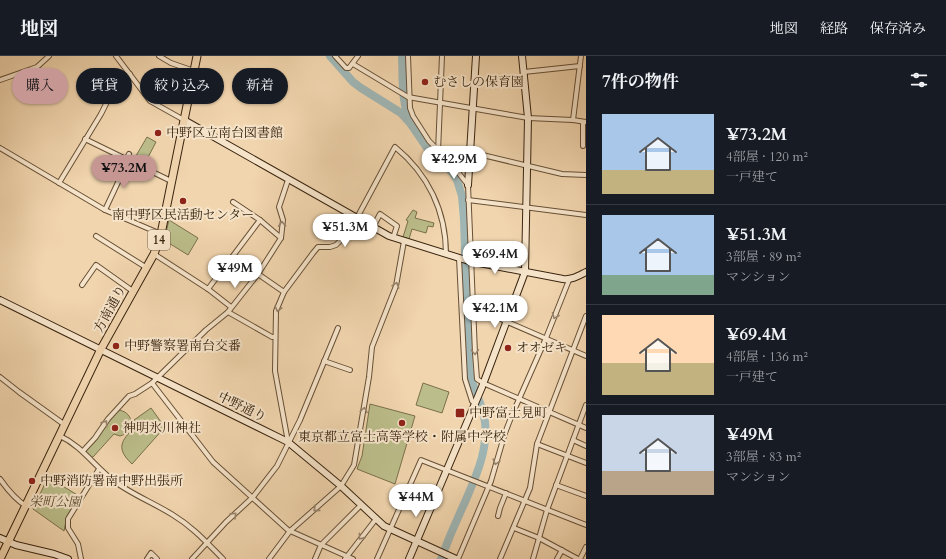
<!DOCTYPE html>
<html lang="ja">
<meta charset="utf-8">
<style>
:root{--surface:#171b24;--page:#20242c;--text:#f1f3f6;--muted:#9ea1a6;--line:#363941;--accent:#c59692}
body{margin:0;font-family:Cardo,"Noto Serif JP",serif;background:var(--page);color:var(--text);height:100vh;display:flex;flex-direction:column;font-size:15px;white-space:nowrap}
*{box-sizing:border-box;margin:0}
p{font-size:13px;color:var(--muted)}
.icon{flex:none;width:22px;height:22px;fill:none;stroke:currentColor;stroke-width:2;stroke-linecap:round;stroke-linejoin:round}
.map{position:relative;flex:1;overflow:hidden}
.panel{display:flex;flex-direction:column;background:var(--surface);width:360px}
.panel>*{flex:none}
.banner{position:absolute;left:12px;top:12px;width:380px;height:36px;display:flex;gap:8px}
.price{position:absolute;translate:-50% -34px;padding:0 9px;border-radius:14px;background:#fff;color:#222;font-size:13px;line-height:26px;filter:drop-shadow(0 1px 2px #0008)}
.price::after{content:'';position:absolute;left:50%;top:24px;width:12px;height:9px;margin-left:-6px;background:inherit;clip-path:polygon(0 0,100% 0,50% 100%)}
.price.selected{background:var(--accent);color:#111}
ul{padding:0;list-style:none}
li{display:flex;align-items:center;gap:12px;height:100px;padding:0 16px}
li+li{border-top:1px solid var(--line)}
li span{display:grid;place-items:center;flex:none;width:112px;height:80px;border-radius:0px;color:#555}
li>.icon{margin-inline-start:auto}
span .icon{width:48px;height:48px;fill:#fffc;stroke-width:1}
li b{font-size:17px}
h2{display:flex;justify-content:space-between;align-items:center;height:48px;padding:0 16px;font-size:17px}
.pill{padding:0 14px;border-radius:18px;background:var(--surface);box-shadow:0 1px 3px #0004;font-size:14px;line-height:36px}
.pill.selected{background:var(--accent);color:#111}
header{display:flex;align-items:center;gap:24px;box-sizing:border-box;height:56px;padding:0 20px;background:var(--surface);border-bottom:1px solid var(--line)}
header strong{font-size:19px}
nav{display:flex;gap:22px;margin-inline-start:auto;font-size:14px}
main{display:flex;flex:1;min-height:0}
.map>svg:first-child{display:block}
</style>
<header>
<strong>地図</strong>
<nav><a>地図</a><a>経路</a><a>保存済み</a></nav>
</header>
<main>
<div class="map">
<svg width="586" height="503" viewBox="0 0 586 503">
<rect width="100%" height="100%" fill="#f1d5ae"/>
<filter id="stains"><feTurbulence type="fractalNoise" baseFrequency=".005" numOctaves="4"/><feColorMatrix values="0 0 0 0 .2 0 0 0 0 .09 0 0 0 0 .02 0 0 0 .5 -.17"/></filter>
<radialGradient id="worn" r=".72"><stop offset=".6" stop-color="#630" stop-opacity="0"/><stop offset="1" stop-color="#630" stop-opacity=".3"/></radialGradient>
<g fill="#bbbd8a" stroke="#7a704c">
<path d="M147,81L156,86L143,111L133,105Z"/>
<path d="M413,154L417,156L415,162L434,167L433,171L428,170L426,177L412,173L409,183L403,181L408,165L406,164Z"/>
<path d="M169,164L198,182L188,199L164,184Z"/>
<path d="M423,327L449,336L442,357L416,349Z"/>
<path d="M370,348L415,360L395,428L357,413L362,400Z"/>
<path d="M151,352L164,370V372L132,408C113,390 124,383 137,368L134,364Z"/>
<path d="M119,354C135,357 135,376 120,380L114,378L113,379L93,401L87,402L85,395L100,377L103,370Z"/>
<path d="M48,421L79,440L67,460L64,475L33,453Z"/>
</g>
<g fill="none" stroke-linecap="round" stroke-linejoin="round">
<g stroke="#9fb6b5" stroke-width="8">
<path d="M330,0L353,26L361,32L401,57L410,67L427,92L452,116L457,124L462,140L464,164L469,313C472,333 483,347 485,366C488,395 476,420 465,446C456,465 448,484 441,503"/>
<path d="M402,0C403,21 401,43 409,62"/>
</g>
<defs>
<g id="street">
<path d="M116,0L150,45L184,64"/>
<path d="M159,0L171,7L194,15"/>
<path d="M335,0L346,12H349L358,0"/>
<path d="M408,0L410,52L413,60L429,85L450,106L468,129L475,297L477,323L483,327L586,372"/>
<path d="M353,8L408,41L528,62L573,64L586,66"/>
<path d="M524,16L580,10"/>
<path d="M0,24L37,11L49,0"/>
<path d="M573,64L581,0"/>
<path d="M583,66V90"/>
<path d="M85,83L171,125"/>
<path d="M0,92L105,154L161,178"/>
<path d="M438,95L442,0"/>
<path d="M470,96L562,118L586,119"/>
<path d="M126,104L129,98"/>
<path d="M59,127L101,58L109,42V38L130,18"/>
<path d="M468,144L586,159"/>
<path d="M233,146L260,164L281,182"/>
<path d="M105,154L128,105"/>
<path d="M373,171L380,158L397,170L393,182"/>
<path d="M96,180L147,212"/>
<path d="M154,198L208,233L231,251"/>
<path d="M459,202L465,323L472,345L475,347"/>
<path d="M258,218L284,236"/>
<path d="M82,229L96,209L134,236"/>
<path d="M208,233L260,164"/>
<path d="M473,251L586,300"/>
<path d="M228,256L272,281H275"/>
<path d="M324,305L350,314"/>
<path d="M0,321L19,336L65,369"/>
<path d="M152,327L213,406L288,474L353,503"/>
<path d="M60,380C82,390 95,411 114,425C131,438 154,447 173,459C193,471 207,487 223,503"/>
<path d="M573,384L586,390"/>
<path d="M288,386L275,315L276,255L284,236L313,197L318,191H330L336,189L343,182L359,158L395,91C428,118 446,155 446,198"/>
<path d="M537,388L586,407"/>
<path d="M83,395L95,382L108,363L129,340L135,338L152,327L206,274L228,256L258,218L281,182L283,164L279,151L288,124"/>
<path d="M0,423C7,433 15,443 26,450"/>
<path d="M556,429L586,440"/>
<path d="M498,460L500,452L506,437"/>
<path d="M514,472L539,482L578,503"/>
<path d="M81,503L78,488L68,472V463L99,413"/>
<path d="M147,503L151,497L157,503"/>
<path d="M192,503L226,466L253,441L277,410L300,364L338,272"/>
<path d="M269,503L290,475L341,430L354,409L369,321L372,291L396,230L404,185"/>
<path d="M315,503L321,489L361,449"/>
<path d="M345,503L376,463"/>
<path d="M377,503L421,404L586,469"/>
<path d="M458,503L491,425L505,377L512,359L546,282L569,224"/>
<path d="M500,503L530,432L537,388L586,260"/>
<path d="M533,503L547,454L586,349"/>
<path d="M557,503L562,494"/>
<path d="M580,503L586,491"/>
</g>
<g id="secondary">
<path d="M184,64L389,180L469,205L563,223C572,224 578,220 586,216"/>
<path d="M468,129L476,0"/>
<path d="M0,244L288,386L341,430L384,470L456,503"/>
<path d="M0,482L16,489L54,498L68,503"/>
<path d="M409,503L482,331L525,216L528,62L522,0"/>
</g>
<path id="primary" d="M0,503L101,293L154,198L161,178L197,0"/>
</defs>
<use href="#street" stroke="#675037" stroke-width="6"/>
<use href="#secondary" stroke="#39240f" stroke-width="8"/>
<use href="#primary" stroke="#39240f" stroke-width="9"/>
<use href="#street" stroke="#f6e4ca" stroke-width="4"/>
<use href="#secondary" stroke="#f6e4ca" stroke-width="6"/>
<use href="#primary" stroke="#f1d5ae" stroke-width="7"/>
</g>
<defs><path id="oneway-chevron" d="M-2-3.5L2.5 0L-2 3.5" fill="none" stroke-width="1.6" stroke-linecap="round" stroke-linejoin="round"/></defs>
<g stroke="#98846c">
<use href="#oneway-chevron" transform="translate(282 168) rotate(-92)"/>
<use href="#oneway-chevron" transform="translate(396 229) rotate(-72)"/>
<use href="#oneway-chevron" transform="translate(278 253) rotate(104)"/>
<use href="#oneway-chevron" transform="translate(555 260) rotate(112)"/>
<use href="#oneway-chevron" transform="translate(475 296) rotate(87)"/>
<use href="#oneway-chevron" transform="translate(364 354) rotate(-81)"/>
<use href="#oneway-chevron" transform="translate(105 367) rotate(-56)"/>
<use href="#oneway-chevron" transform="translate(496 406) rotate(106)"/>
<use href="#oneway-chevron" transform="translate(316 453) rotate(140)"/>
<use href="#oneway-chevron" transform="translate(234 459) rotate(-44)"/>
<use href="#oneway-chevron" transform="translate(361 481) rotate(128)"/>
</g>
<g fill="#8f2418" stroke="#f6e4ca" stroke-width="1.5">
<circle cx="425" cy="26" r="4"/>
<circle cx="158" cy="77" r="4"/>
<circle cx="183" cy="145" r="4"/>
<circle cx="116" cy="290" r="4"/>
<circle cx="508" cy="292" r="4"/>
<rect x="455" y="352" width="10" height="10" rx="2"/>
<circle cx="402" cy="367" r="4"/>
<circle cx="115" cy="372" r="4"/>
<circle cx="32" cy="425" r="4"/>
</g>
<g text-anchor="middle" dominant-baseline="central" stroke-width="4" stroke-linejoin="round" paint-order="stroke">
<rect fill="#f6e4ca" stroke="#725e47" stroke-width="1" x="148" y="174" width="22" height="20" rx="3"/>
<g font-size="12" font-weight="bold" fill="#39240f">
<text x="159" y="184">14</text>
</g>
<g font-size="13" fill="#39240f" stroke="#f6e4ca" text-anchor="start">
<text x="433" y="26">むさしの保育園</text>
<text x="166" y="77">中野区立南台図書館</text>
<text x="183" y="159" text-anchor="middle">南中野区民活動センター</text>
<text x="124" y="290">中野警察署南台交番</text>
<text x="516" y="292">オオゼキ</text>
<text x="469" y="357">中野富士見町</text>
<text x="123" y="372">神明氷川神社</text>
<text x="402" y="381" text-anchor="middle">東京都立富士高等学校・附属中学校</text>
<text x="40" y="425">中野消防署南中野出張所</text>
</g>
<g font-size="13" fill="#39240f" stroke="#f6e4ca">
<text transform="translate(110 253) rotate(-61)">方南通り</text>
<text transform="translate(242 351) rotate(26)">中野通り</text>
</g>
<g font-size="13" font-style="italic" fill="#5a4a2e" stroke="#f6e4ca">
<text x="55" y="446">栄町公園</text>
</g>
</g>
<rect width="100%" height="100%" filter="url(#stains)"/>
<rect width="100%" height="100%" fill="url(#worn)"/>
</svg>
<b class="price" style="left:454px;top:124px">¥42.9M</b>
<b class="price selected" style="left:124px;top:133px">¥73.2M</b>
<b class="price" style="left:345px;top:192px">¥51.3M</b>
<b class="price" style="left:495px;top:219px">¥69.4M</b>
<b class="price" style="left:235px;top:233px">¥49M</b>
<b class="price" style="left:495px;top:273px">¥42.1M</b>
<b class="price" style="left:416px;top:462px">¥44M</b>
<div class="banner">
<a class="pill selected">購入</a>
<a class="pill">賃貸</a>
<a class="pill">絞り込み</a>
<a class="pill">新着</a>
</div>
</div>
<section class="panel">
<h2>7件の物件<svg class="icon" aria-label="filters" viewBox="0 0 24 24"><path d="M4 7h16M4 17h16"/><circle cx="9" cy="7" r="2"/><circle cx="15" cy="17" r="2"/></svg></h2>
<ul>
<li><span style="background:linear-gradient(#a9c7e8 70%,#c2b280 0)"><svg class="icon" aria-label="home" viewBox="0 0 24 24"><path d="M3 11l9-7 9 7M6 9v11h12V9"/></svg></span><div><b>¥73.2M</b><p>4部屋 · 120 m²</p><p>一戸建て</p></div></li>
<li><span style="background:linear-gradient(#a9c7e8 75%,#7fa58c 0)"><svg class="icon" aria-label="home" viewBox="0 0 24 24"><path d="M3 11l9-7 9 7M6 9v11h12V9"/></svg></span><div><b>¥51.3M</b><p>3部屋 · 89 m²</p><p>マンション</p></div></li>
<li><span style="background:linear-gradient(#ffd9b3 60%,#c2b280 0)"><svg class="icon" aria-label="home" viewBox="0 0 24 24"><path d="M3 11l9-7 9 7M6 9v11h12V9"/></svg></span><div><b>¥69.4M</b><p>4部屋 · 136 m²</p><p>一戸建て</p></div></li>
<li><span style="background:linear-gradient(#c9d6e8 70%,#b9a48a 0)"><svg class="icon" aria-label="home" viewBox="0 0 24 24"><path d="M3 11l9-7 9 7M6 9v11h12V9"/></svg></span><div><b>¥49M</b><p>3部屋 · 83 m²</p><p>マンション</p></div></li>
</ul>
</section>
</main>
